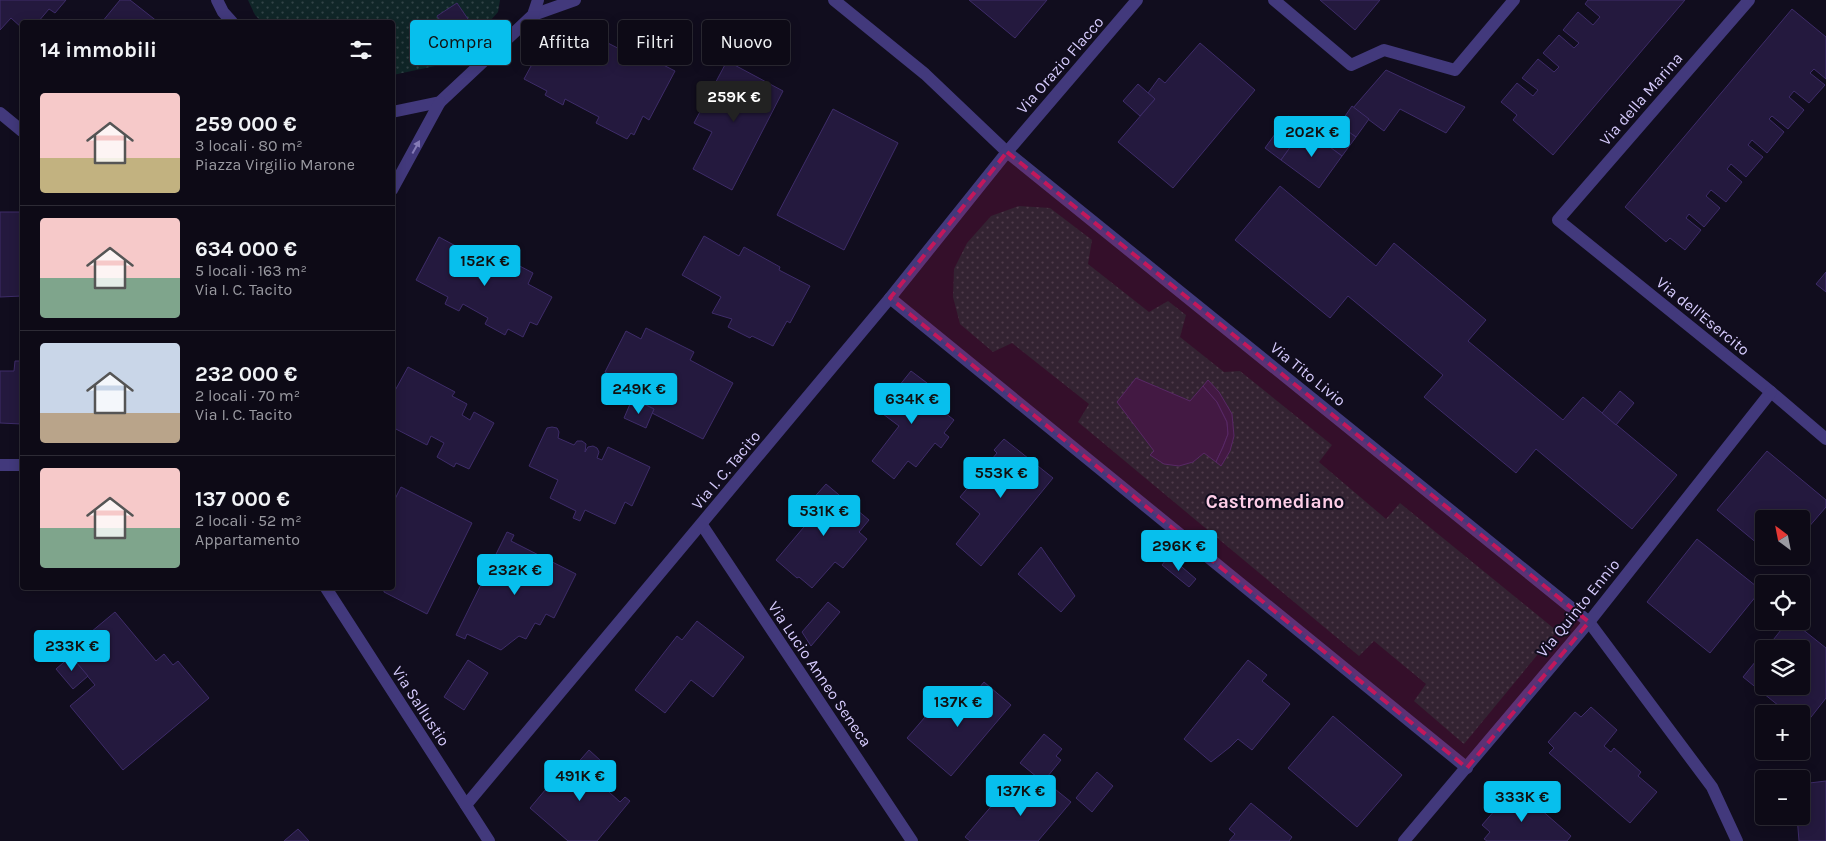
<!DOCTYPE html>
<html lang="it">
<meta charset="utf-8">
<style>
:root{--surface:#0d0a16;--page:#1b1823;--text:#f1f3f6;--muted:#9a9aa1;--line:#2d2b35;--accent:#07bfed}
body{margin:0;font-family:Karla,sans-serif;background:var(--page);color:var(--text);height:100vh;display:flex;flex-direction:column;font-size:19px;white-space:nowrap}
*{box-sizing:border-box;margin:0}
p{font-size:16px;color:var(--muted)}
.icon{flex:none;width:28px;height:28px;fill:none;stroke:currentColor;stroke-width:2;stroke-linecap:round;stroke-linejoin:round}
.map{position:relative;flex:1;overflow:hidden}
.side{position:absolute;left:20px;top:20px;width:375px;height:570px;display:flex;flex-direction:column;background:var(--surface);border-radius:5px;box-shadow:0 2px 12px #0003,0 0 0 1px var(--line)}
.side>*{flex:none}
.hud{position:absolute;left:410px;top:20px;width:475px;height:45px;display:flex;gap:10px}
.needle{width:32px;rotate:328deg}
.buttons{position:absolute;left:1755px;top:510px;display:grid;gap:10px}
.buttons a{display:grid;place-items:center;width:55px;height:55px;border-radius:5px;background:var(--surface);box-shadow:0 2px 12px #0003,0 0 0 1px var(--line);font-size:25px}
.price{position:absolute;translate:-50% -42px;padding:0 11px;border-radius:5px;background:var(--accent);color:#111;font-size:16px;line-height:32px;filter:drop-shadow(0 1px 2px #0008)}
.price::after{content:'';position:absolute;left:50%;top:30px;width:15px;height:11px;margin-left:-8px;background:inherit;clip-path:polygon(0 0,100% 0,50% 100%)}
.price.on{background:#222;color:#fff}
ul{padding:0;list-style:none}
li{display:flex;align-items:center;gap:15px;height:125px;padding:0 20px}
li+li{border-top:1px solid var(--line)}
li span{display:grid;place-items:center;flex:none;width:140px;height:100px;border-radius:5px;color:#555}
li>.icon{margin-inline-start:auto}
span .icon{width:60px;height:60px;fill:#fffc;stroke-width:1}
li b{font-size:21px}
h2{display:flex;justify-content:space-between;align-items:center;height:60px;padding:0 20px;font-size:21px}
.tag{padding:0 18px;border-radius:5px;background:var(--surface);box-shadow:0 2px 12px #0003,0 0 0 1px var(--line);font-size:18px;line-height:45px}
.tag.on{background:var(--accent);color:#111}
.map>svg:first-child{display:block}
</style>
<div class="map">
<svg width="1826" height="841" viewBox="0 0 1826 841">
<defs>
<pattern id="park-dots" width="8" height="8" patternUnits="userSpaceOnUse" patternTransform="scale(1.25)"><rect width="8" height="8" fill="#102628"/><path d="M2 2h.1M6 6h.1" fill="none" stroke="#324448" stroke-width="1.8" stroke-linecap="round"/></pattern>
</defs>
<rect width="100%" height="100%" fill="#110d1e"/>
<g fill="url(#park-dots)">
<path d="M248,0H500L498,12L474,39L435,66L393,75L392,22H262L255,15Z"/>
<path d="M1019,206L1050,208L1092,240L1088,264L1149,312L1168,301L1186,315L1180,337L1224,372L1240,371L1332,445L1319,462L1386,519L1400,503L1557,631L1464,744L1414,701L1426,684L1374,641L1359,656L1078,422L1089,404L1012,343L993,352L960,324L953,297L954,269L967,243L991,216Z"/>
</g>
<g fill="#24193e" stroke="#3e2c69">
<path d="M0,0H66L55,13L49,9L38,22H22V28L11,18L0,30Z"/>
<path d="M120,0H130L158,22H102Z"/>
<path d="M969,0H1047L1015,38Z"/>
<path d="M1320,0H1380L1355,30Z"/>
<path d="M1588,0H1685L1553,155L1513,120L1517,115L1501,102L1517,83L1533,96L1538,90L1522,78L1538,59L1554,72L1559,67L1543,53L1559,35L1574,48L1579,43L1563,30L1578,12L1593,25L1600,17L1585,4Z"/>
<path d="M457,3L472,25L453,39L437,16Z"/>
<path d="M1792,9L1826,37V79L1814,69L1810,73L1825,85L1809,103L1794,91L1789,97L1804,110L1788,129L1772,116L1769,119L1784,132L1767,153L1752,140L1748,145L1763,157L1746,177L1731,164L1727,169L1742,182L1726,202L1711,190L1706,196L1720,208L1704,227L1689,214L1686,218L1701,230L1685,250L1670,238L1666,242L1625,207Z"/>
<path d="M602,40L639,59L642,54L675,71L649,120L643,116L634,135L631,133L627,139L596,123L599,117L565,99L563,105L545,95L547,91L524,79L543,44L562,55L567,47L573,51L577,43L596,53Z"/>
<path d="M1200,43L1255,90L1173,188L1118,142L1155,99L1148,93L1159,78L1165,83Z"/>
<path d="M727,61L783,91L732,190L693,169L712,132L694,123Z"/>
<path d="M1386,70L1465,107L1446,133L1400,109L1384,131L1353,108Z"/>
<path d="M1138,84L1155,99L1140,116L1123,101Z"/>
<path d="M1352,106L1369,119L1356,137L1339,125Z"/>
<path d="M833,109L898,143L844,250L777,215Z"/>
<path d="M1288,116L1304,128L1281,160L1265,148Z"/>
<path d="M1318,124L1331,134L1339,125L1356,137L1342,156L1311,133Z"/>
<path d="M1304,128L1342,156L1319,188L1281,160Z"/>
<path d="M1280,186L1376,266L1394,243L1486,320L1468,341L1563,420L1583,397L1677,475L1632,529L1536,449L1516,473L1424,397L1443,375L1348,296L1330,318L1235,240Z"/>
<path d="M0,212H22V296L0,297Z"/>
<path d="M704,236L739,256L744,247L780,267L779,270L810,286L790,323L787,321L773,346L752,336L750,338L728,327L732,319L712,313L721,297L682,275Z"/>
<path d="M439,237L489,264L495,253L533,273L528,284L552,297L537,325L530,322L523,337L508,329L505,335L485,324L488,318L463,304L459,311L445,304L448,297L416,280Z"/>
<path d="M1826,272V292L1816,284Z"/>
<path d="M646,328L694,352L690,360L733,383L703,439L652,413L654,409L643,403L648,394L605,372L626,331L641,339Z"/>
<path d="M15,361H22V424L0,423V371H14Z"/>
<path d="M408,367L455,392L452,396L467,404L462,415L470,420L474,412L494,423L469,469L456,463L454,467L437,457L444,443L431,436L427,445L392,427V396Z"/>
<path d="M911,371L943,395L935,405L954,420L944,433L949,437L941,448L935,443L916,467L908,461L894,479L872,461L899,426L879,411Z"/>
<path d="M1136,378L1190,401L1203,386L1217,402L1227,422L1228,434L1223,447L1216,462L1204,453L1193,462L1179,466L1164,464L1150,455L1154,451L1117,402Z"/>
<path d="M1208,380L1219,392L1232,414L1234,436L1230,451L1221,466L1216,462L1223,447L1228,434L1227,422L1217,402L1203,386Z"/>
<path d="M1620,391L1634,403L1616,425L1602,413Z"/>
<path d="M641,403L654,409L646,428L624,418L630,404L638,408Z"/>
<path d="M552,427L557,428L559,432L558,438L574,445L577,441H582L586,444L585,452L588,447L593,446L597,448L599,452L597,458L602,460L608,447L650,467L632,506L625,502L615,524L585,510L580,521L573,518L576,511L550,498L558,480L529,466L545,432L547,428Z"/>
<path d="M1004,439L1053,478L981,566L956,544L980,514L960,497L997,453L994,450Z"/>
<path d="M1767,451L1826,500V507L1801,536V519H1764V549L1717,510Z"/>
<path d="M826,484L869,520L859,532L867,539L843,568L835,562L812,588L799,577L797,578L776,560L809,521L797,511L807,500L810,502Z"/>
<path d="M401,487L472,523L427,614L384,592V588H392V505Z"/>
<path d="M507,532L514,535L511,541L576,574L554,618L546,614L540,625L535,623L526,639L519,636L501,650L467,634L465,639L456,635Z"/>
<path d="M1697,539L1761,590L1710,653L1647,602Z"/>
<path d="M1041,547L1075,596L1061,612L1018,574Z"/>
<path d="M1169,556L1196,579L1189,587L1162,565Z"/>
<path d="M828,602L840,612L811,646L802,632Z"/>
<path d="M115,612L156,661L164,654L173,665L178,661L209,698L123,770L70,706L95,685L67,652Z"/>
<path d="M697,621L744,657L713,697L691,680L665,713L635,690L677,636L682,640Z"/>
<path d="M1788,621H1792L1826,648V698L1804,726L1801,723V714H1789L1743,677L1764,651V686H1801V649H1766Z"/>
<path d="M71,656L88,676L73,689L56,669Z"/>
<path d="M468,660L488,673L464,710L444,697Z"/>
<path d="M1248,660L1267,675L1262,681L1290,704L1252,750L1238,739L1230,747L1211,762L1184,739Z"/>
<path d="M984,682L1011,705L951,776L907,738L943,696L960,711Z"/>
<path d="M1591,707L1617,730L1604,746L1611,752L1614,748L1641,772L1638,776L1657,792L1630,823L1549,753L1554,748L1548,742L1575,712L1581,717Z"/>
<path d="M1333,716L1402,775L1357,827L1288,768Z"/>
<path d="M1044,734L1062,749L1056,756L1061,760L1043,782L1020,763Z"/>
<path d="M589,750L601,761L597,765L613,779L609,783L614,787L609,792L620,802L625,797L630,801L597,841H568L530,808L562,770L568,774Z"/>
<path d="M1097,772L1113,786L1092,812L1076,798Z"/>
<path d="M1045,781L1071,802L1038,841H970L965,837L1000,796L1009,804L1023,788L1032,796Z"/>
<path d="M1826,781V841H1799L1797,816H1801V784Z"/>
<path d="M1509,794L1517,801L1523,794L1571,836L1567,841H1487L1484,839L1490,832L1482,825Z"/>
<path d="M1761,798H1764V816H1792L1763,819Z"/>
<path d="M1251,803L1292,837L1289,841H1229L1235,834L1229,829Z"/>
<path d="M298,829L309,841H284Z"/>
</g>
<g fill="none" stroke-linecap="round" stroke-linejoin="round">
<path stroke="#42397c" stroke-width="12" d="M1274,0L1351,65L1384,50L1455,70L1514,0"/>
<g stroke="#42397c" stroke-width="12">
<path d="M834,0L925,74L1007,152L1589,622L1712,787L1737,841"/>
<path d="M1749,0L1558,220L1771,392L1826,439"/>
<path d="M533,15L575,0"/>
<path d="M0,113L22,131"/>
<path d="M890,298L1467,768"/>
<path d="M0,465H22"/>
<path d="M702,525L912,841"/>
<path d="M466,805L890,298L1007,152L1137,0"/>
<path d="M1404,841L1589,622L1771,392"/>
</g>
<g stroke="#42397c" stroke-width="12">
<path d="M217,0L223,12L232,22"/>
<path d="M392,112L440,102L533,15L538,0"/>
<path d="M392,190L440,102"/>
<path d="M326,588L489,841"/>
</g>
</g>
<defs><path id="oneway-solid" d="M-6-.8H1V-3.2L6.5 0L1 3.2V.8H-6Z" transform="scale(1.25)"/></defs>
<use fill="#857bb6" href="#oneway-solid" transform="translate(416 147) rotate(-61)"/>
<path fill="#c2185b" fill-opacity="0.2" stroke="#c2185b" stroke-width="4" stroke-dasharray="10 6" stroke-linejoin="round" d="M1007,152L1589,622L1467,768L890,298Z"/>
<g text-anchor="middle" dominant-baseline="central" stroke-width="4" stroke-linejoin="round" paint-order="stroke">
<g font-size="16" fill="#d6cbfd" stroke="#110d1e">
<text transform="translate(1060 65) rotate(-49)">Via Orazio Flacco</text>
<text transform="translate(1641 99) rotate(-49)">Via della Marina</text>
<text transform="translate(1703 316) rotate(39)">Via dell'Esercito</text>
<text transform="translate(1308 374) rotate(39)">Via Tito Livio</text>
<text transform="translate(726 470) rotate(-50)">Via I. C. Tacito</text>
<text transform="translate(1578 608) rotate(-51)">Via Quinto Ennio</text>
<text transform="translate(820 674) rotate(56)">Via Lucio Anneo Seneca</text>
<text transform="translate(421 706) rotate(57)">Via Sallustio</text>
</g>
<g font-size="19" font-weight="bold" fill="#fdcde7" stroke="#110d1e">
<text x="1275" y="502">Castromediano</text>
</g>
</g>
</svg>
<div class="buttons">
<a><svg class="needle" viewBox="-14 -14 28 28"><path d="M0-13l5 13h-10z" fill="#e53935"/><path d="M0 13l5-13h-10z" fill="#9a9aa1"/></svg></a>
<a><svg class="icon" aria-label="locate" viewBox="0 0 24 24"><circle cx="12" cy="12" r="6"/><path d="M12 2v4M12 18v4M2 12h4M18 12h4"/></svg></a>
<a><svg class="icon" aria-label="layers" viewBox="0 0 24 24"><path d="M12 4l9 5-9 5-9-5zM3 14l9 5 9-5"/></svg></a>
<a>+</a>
<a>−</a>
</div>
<b class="price on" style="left:734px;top:123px">259K €</b>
<b class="price" style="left:1312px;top:158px">202K €</b>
<b class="price" style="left:485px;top:287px">152K €</b>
<b class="price" style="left:639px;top:415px">249K €</b>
<b class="price" style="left:912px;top:425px">634K €</b>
<b class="price" style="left:1001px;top:499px">553K €</b>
<b class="price" style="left:824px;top:537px">531K €</b>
<b class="price" style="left:1179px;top:572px">296K €</b>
<b class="price" style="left:515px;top:596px">232K €</b>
<b class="price" style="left:72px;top:672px">233K €</b>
<b class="price" style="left:958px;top:728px">137K €</b>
<b class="price" style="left:580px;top:802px">491K €</b>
<b class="price" style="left:1021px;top:817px">137K €</b>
<b class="price" style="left:1522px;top:823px">333K €</b>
<div class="hud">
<a class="tag on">Compra</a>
<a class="tag">Affitta</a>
<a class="tag">Filtri</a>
<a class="tag">Nuovo</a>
</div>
<section class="side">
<h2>14 immobili<svg class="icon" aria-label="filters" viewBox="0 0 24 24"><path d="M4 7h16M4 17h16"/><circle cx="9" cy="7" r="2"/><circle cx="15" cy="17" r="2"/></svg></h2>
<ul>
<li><span style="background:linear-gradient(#f6c9c9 65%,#c2b280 0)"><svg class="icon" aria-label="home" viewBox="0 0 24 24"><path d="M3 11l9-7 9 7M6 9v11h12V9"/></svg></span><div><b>259 000 €</b><p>3 locali · 80 m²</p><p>Piazza Virgilio Marone</p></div></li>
<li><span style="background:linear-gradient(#f6c9c9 60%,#7fa58c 0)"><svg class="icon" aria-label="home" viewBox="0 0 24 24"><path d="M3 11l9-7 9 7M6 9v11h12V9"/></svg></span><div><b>634 000 €</b><p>5 locali · 163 m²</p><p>Via I. C. Tacito</p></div></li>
<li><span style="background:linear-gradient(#c9d6e8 70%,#b9a48a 0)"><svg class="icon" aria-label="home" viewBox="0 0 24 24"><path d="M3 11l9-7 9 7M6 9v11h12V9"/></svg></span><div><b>232 000 €</b><p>2 locali · 70 m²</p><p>Via I. C. Tacito</p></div></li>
<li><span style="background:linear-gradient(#f6c9c9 60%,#7fa58c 0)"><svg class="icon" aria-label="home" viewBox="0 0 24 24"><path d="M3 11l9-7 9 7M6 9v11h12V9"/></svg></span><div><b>137 000 €</b><p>2 locali · 52 m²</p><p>Appartamento</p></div></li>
</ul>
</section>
</div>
